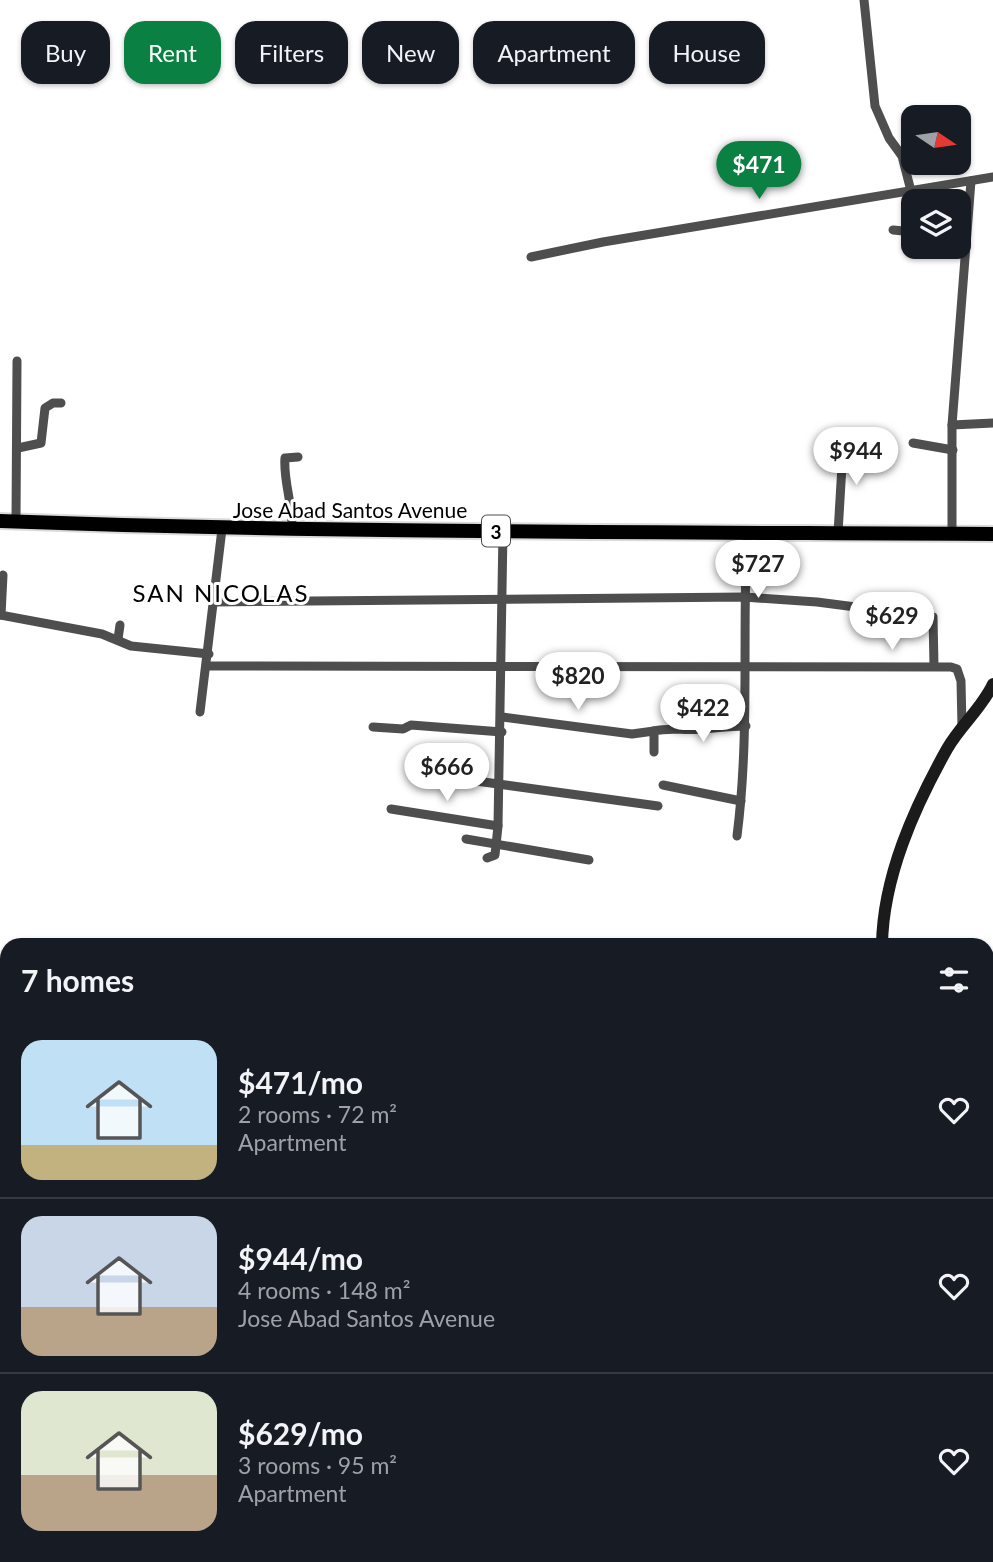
<!DOCTYPE html>
<meta charset="utf-8">
<style>
:root{--surface:#171b24;--page:#242831;--text:#f1f3f6;--muted:#9ea1a6;--line:#363941;--accent:#0b8043}
body{margin:0;font-family:Lato,sans-serif;background:var(--page);color:var(--text);height:100vh;display:flex;flex-direction:column;font-size:26px;white-space:nowrap}
*{box-sizing:border-box;margin:0}
p{font-size:23px;color:var(--muted)}
.icon{flex:none;width:38px;height:38px;fill:none;stroke:currentColor;stroke-width:2;stroke-linecap:round;stroke-linejoin:round}
.map{position:relative;flex:1;overflow:hidden}
.sheet{position:absolute;left:0px;top:938px;width:994px;height:625px;display:flex;flex-direction:column;background:var(--surface);border-radius:21px 21px 0 0;box-shadow:0 2px 5px #0004}
.sheet>*{flex:none}
.top-card{position:absolute;left:21px;top:21px;width:952px;height:63px;display:flex;gap:14px}
.needle{width:46px;rotate:103deg}
.tools{position:absolute;left:901px;top:105px;display:grid;gap:14px}
.tools a{display:grid;place-items:center;width:70px;height:70px;border-radius:14px;background:var(--surface);box-shadow:0 2px 5px #0004;font-size:35px}
.price{position:absolute;translate:-50% -60px;padding:0 16px;border-radius:24px;background:#fff;color:#222;font-size:23px;line-height:46px;filter:drop-shadow(0 2px 4px #0008)}
.price::after{content:'';position:absolute;left:50%;top:42px;width:21px;height:16px;margin-left:-10px;background:inherit;clip-path:polygon(0 0,100% 0,50% 100%)}
.price.selected{background:var(--accent);color:#fff}
ul{padding:0;list-style:none}
li{display:flex;align-items:center;gap:21px;height:175px;padding:0 21px}
li+li{border-top:2px solid var(--line)}
li span{display:grid;place-items:center;flex:none;width:196px;height:140px;border-radius:21px;color:#555}
li>.icon{margin-inline-start:auto}
span .icon{width:84px;height:84px;fill:#fffc;stroke-width:1}
li b{font-size:30px}
h2{display:flex;justify-content:space-between;align-items:center;height:84px;padding:0 21px;font-size:30px}
.pill{padding:0 24px;border-radius:21px;background:var(--surface);box-shadow:0 2px 5px #0004;font-size:24px;line-height:63px}
.pill.selected{background:var(--accent);color:#fff}
.map>svg:first-child{display:block}
</style>
<div class="map">
<svg width="993" height="1562" viewBox="0 0 993 1562">
<defs>
<pattern id="forest-crowns" width="20" height="18" patternUnits="userSpaceOnUse" patternTransform="scale(1.75)"><rect width="20" height="18" fill="#d5d5d5"/><path d="M2 6a3 3 0 1 1 6 0M12 15a3 3 0 1 1 6 0" fill="none" stroke="#b5b5b5"/></pattern>
<pattern id="water-ripples" width="26" height="14" patternUnits="userSpaceOnUse" patternTransform="scale(1.75)"><rect width="26" height="14" fill="#9c9c9c"/><path d="M2 4q2-2 4 0t4 0M15 11q2-2 4 0t4 0" fill="none" stroke="#7d7d7d"/></pattern>
</defs>
<rect width="100%" height="100%" fill="#fff"/>
<g fill="url(#forest-crowns)">
<path d="M7,1139V1234L0,1232V1140Z"/>
<path d="M0,1408L7,1411V1528L0,1540Z"/>
<path d="M127,1556H178L188,1562H123Z"/>
</g>
<path fill="url(#water-ripples)" d="M987,1514H993V1562H739L751,1556H987Z"/>
<g fill="none" stroke-linecap="round" stroke-linejoin="round">
<g stroke="#9c9c9c" stroke-width="2.5">
<path d="M0,1004L7,1005"/>
<path d="M987,1204L993,1208"/>
</g>
<defs>
<path id="trunk" d="M0,521C331,533 662,532 993,534"/>
</defs>
<use href="#trunk" stroke="#dbdbdb" stroke-width="18"/>
<g stroke="#4e4e4e" stroke-width="9">
<path d="M864,0L875,106L889,138L902,156L911,191"/>
<path d="M893,230L914,232"/>
<path d="M531,257L603,242L993,177"/>
<path d="M952,425L993,423"/>
<path d="M913,443L953,450"/>
<path d="M18,448L41,443L45,408L53,403H61"/>
<path d="M16,521L17,361"/>
<path d="M292,529C293,505 283,480 285,458L298,457"/>
<path d="M838,533L843,449"/>
<path d="M952,533V425L971,181"/>
<path d="M214,602L744,597L817,602L933,617L934,666"/>
<path d="M0,615L102,634L131,646L209,654"/>
<path d="M1,615L3,575"/>
<path d="M118,639L120,625"/>
<path d="M207,666L951,667L957,669L961,681L962,727"/>
<path d="M200,712L222,529"/>
<path d="M502,717L632,734L654,731"/>
<path d="M373,727L403,729L411,725L502,732"/>
<path d="M654,752V731C671,727 684,731 700,729C716,728 730,726 746,726"/>
<path d="M447,777L658,806"/>
<path d="M663,785L741,801"/>
<path d="M391,809L498,826"/>
<path d="M737,836C750,735 742,635 747,534"/>
<path d="M466,839L589,860"/>
<path d="M487,858L495,855L498,826L503,531"/>
<path d="M0,986L7,988"/>
<path d="M987,1216L993,1221"/>
<path d="M465,1556L472,1562"/>
<path d="M115,1562L119,1556"/>
<path d="M546,1562L554,1556"/>
</g>
<g stroke="#1b1b1b" stroke-width="12">
<path d="M882,945C883,877 914,808 947,749C960,726 982,708 993,684"/>
<path d="M987,1480H993"/>
<path d="M671,1562L679,1556"/>
</g>
<use href="#trunk" stroke="#000" stroke-width="14"/>
</g>
<g text-anchor="middle" dominant-baseline="central" stroke-width="6" stroke-linejoin="round" paint-order="stroke">
<rect fill="#fff" stroke="#4c4c4c" stroke-width="2" x="482" y="515.5" width="28" height="31" rx="5"/>
<g font-size="19" font-weight="bold" fill="#000">
<text x="496" y="531">3</text>
</g>
<g font-size="21" fill="#000" stroke="#fff">
<text x="350" y="509">Jose Abad Santos Avenue</text>
</g>
<g font-size="24" letter-spacing="2" fill="#000" stroke="#fff">
<text x="221" y="592">SAN NICOLAS</text>
</g>
</g>
</svg>
<div class="tools">
<a><svg class="needle" viewBox="-14 -14 28 28"><path d="M0-13l5 13h-10z" fill="#e53935"/><path d="M0 13l5-13h-10z" fill="#9ea1a6"/></svg></a>
<a><svg class="icon" aria-label="layers" viewBox="0 0 24 24"><path d="M12 4l9 5-9 5-9-5zM3 14l9 5 9-5"/></svg></a>
</div>
<b class="price selected" style="left:759px;top:201px">$471</b>
<b class="price" style="left:856px;top:487px">$944</b>
<b class="price" style="left:758px;top:600px">$727</b>
<b class="price" style="left:892px;top:652px">$629</b>
<b class="price" style="left:578px;top:712px">$820</b>
<b class="price" style="left:703px;top:744px">$422</b>
<b class="price" style="left:447px;top:803px">$666</b>
<div class="top-card">
<a class="pill">Buy</a>
<a class="pill selected">Rent</a>
<a class="pill">Filters</a>
<a class="pill">New</a>
<a class="pill">Apartment</a>
<a class="pill">House</a>
</div>
<section class="sheet">
<h2>7 homes<svg class="icon" aria-label="filters" viewBox="0 0 24 24"><path d="M4 7h16M4 17h16"/><circle cx="9" cy="7" r="2"/><circle cx="15" cy="17" r="2"/></svg></h2>
<ul>
<li><span style="background:linear-gradient(#bfe0f5 75%,#c2b280 0)"><svg class="icon" aria-label="home" viewBox="0 0 24 24"><path d="M3 11l9-7 9 7M6 9v11h12V9"/></svg></span><div><b>$471/mo</b><p>2 rooms · 72 m²</p><p>Apartment</p></div><svg class="icon" aria-label="heart" viewBox="0 0 24 24"><path d="M12 20l-8-8c-3-5 5-10 8-4 3-6 11-1 8 4z"/></svg></li>
<li><span style="background:linear-gradient(#c9d6e8 65%,#b9a48a 0)"><svg class="icon" aria-label="home" viewBox="0 0 24 24"><path d="M3 11l9-7 9 7M6 9v11h12V9"/></svg></span><div><b>$944/mo</b><p>4 rooms · 148 m²</p><p>Jose Abad Santos Avenue</p></div><svg class="icon" aria-label="heart" viewBox="0 0 24 24"><path d="M12 20l-8-8c-3-5 5-10 8-4 3-6 11-1 8 4z"/></svg></li>
<li><span style="background:linear-gradient(#dfe7d0 60%,#b9a48a 0)"><svg class="icon" aria-label="home" viewBox="0 0 24 24"><path d="M3 11l9-7 9 7M6 9v11h12V9"/></svg></span><div><b>$629/mo</b><p>3 rooms · 95 m²</p><p>Apartment</p></div><svg class="icon" aria-label="heart" viewBox="0 0 24 24"><path d="M12 20l-8-8c-3-5 5-10 8-4 3-6 11-1 8 4z"/></svg></li>
</ul>
</section>
</div>
